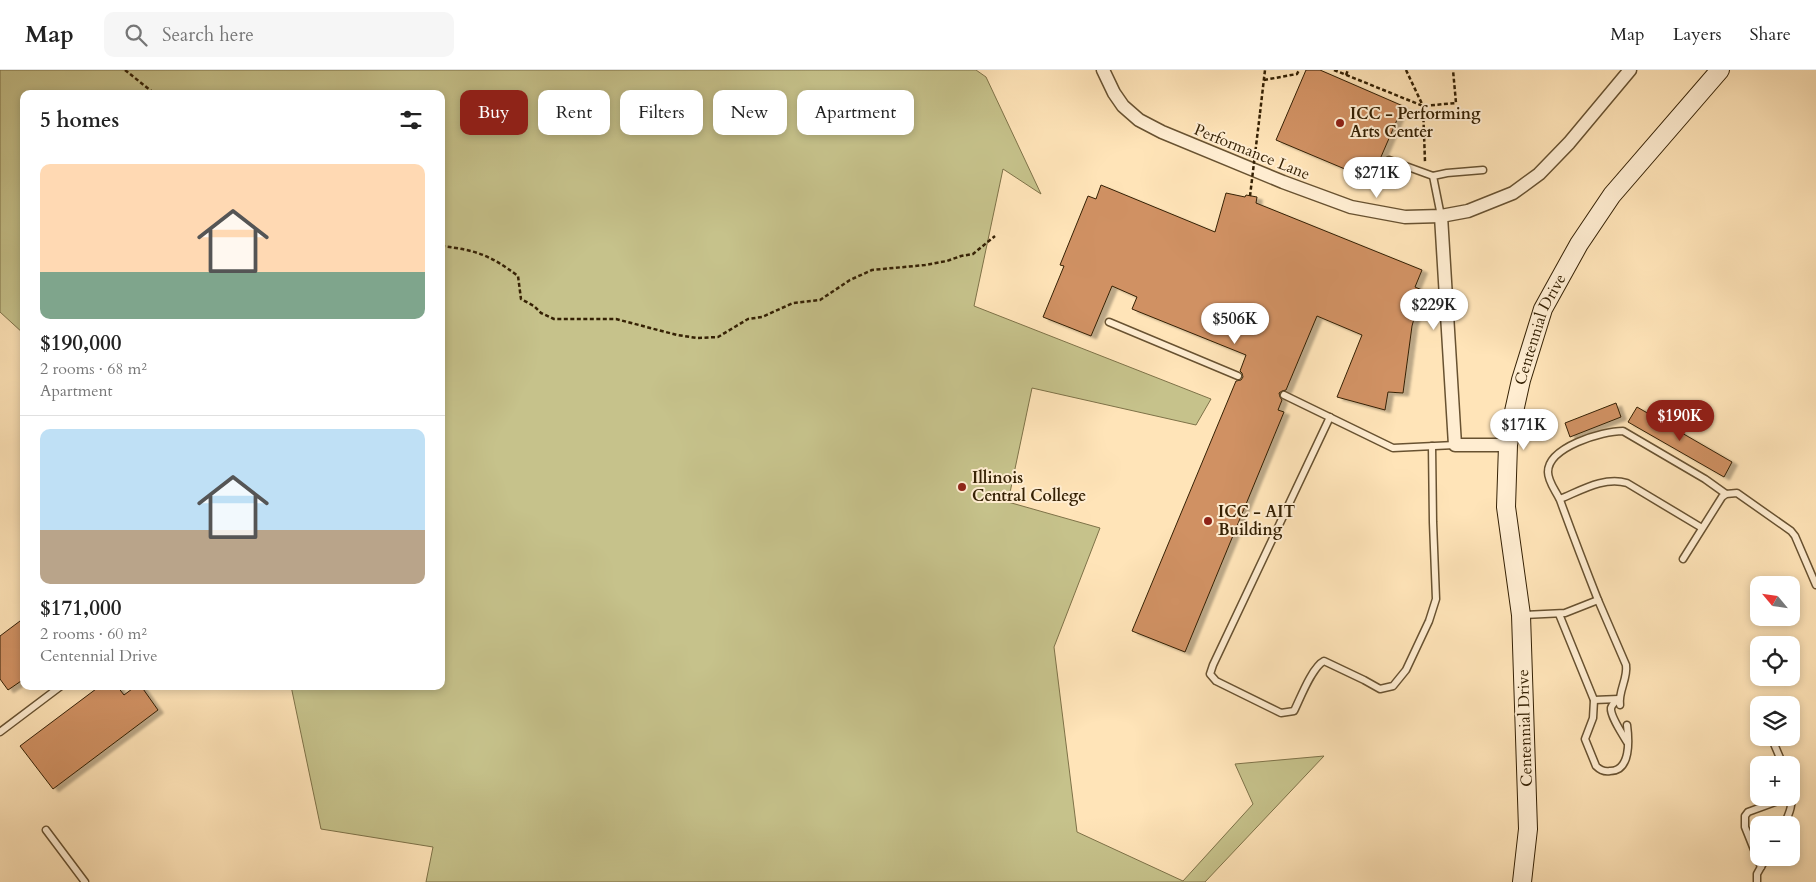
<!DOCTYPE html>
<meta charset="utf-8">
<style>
:root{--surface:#fff;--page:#f6f6f6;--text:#222;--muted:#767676;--line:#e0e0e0;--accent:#8f2418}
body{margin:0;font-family:Cardo,serif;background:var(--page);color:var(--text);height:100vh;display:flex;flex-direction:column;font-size:19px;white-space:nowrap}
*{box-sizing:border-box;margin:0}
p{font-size:16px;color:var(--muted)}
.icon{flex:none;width:28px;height:28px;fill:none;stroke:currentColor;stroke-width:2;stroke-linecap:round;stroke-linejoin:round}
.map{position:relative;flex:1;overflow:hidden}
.drawer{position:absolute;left:20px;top:20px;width:425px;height:600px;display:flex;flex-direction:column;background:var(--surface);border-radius:10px;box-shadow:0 2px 8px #0003}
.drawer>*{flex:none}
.guide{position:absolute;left:460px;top:20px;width:475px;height:45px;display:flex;gap:10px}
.needle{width:32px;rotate:299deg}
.tools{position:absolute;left:1750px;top:506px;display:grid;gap:10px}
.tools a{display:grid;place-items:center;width:50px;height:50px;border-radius:10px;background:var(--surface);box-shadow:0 2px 8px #0003;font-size:25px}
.price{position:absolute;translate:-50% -42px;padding:0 11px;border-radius:18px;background:#fff;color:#222;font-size:16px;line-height:32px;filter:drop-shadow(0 1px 2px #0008)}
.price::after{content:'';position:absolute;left:50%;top:30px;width:15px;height:11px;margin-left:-8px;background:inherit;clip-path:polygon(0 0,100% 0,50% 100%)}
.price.selected{background:var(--accent);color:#fff}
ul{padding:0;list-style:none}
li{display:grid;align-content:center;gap:10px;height:265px;padding:0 20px}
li+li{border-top:1px solid var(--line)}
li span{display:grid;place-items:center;height:155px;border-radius:10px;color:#555}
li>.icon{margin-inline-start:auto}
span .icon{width:90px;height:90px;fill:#fffc;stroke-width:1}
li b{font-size:21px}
h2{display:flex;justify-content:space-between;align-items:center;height:60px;padding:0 20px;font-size:21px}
.pill{padding:0 18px;border-radius:10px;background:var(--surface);box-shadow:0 2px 8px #0003;font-size:18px;line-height:45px}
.pill.selected{background:var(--accent);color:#fff}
header{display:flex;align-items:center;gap:30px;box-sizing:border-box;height:70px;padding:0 25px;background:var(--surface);border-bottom:1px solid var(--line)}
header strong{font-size:24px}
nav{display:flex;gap:28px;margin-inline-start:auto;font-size:18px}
.search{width:350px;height:45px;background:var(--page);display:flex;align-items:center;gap:12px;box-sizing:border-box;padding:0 18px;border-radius:10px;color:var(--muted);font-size:19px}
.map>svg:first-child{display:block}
</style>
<header>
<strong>Map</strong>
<div class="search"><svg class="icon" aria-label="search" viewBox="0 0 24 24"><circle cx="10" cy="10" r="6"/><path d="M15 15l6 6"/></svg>Search here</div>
<nav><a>Map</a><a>Layers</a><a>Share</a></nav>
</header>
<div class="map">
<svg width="1816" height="812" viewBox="0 0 1816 812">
<defs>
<filter id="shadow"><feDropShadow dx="5.5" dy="3" stdDeviation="1" flood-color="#0004"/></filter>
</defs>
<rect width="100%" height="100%" fill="#ffe4b8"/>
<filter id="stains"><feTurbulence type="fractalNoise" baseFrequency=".004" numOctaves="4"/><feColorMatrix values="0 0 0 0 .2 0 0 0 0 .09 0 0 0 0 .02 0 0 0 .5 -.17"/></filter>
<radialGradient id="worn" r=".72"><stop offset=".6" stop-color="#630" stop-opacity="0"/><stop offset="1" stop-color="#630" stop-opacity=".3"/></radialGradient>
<path fill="#c6c28b" stroke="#7e7248" d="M0,0H976L986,7L1041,124L1003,99L974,236L1211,329L1196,355L1032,318L1008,432L1100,458L1054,577L1077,762L1183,811L1253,734L1235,694L1324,686L1205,812H426L433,777L321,759L291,616H441V24H24V264L0,242Z"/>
<g fill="#d09164" stroke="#352104" filter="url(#shadow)">
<path d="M1306,0H1320L1403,36L1371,110L1276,70Z"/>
<path d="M1101,115L1215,162L1226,123L1245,127L1246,125L1257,127L1256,133L1422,200L1415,217L1422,220L1412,256L1403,323L1388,322L1385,340L1337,327L1362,265L1317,246L1286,320L1282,321L1279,323L1280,327L1282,330L1278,340L1284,342L1185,582L1132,561L1236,311L1241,310L1243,307L1242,303L1240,301L1246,285L1132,239L1137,227L1112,216L1091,266L1043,247L1064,196L1060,195L1088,126L1096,129Z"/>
<path d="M1616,333L1621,347L1570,367L1565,353Z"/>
<path d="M1637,337L1732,392L1724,407L1628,352Z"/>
<path d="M24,548V609L8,620L0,609V566Z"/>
<path d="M100,616H117L124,625L136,616H141L158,640L53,719L20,676Z"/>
</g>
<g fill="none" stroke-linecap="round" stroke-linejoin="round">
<defs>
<g id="lane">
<path d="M1389,90L1433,106"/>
<path d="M1441,146L1433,106L1447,103L1483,100"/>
<path d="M1109,252L1238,306"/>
<path d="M1284,325L1393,378L1455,375"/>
<path d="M1330,347L1213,595L1210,604L1216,611L1281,643L1294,641C1300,629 1312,597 1324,591L1364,610L1380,619L1393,616L1406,600L1429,551L1436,529L1433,452L1432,376"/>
<path d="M1560,429C1580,421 1604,406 1627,413L1702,458"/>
<path d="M1683,489L1722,427L1726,424L1737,423L1791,461L1795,466L1816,515"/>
<path d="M1598,530L1626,595C1628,609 1618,621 1620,635"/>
<path d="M1559,544L1594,630L1593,648L1585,669L1596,696C1600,700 1605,702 1610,701C1631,701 1629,670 1627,655"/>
<path d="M1522,545L1565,543L1598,530C1585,497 1572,463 1560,430C1556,421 1548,412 1548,402C1548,377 1602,361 1623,361L1705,409L1726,424"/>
<path d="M1619,629C1616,631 1612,635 1611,638C1610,646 1623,665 1627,672"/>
<path d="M1594,630L1619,629"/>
<path d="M0,662L61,616"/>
<path d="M1772,669L1783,695"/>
<path d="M1784,755C1790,742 1793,735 1791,720"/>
<path d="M46,760L85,812"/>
<path d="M1761,797L1745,757V746L1748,742L1786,728"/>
<path d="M1757,812V804L1766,788"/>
</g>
<g id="street">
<path d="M1103,0L1114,23L1123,36L1139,50L1162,62L1283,112L1351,137L1405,147L1441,146L1468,141L1513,123L1539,104L1569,73L1630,0"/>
<path d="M1441,146L1455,375H1508"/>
</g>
<g id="secondary">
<path id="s1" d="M1522,812L1528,759L1521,545L1506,437L1508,375L1513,346L1521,310L1543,239L1579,174L1612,125L1720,0"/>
</g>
</defs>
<use href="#lane" stroke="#685231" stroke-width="9"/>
<use href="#street" stroke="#685231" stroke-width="15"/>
<use href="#secondary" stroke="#352104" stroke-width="20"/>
<g stroke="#352104" stroke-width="2.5" stroke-dasharray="4 2.5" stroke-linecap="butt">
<path d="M125,0L155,24"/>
<path d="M1334,0L1423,36L1456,33L1453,0"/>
<path d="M1406,0L1423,36L1425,92"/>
<path d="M1346,5L1348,0"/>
<path d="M1264,10L1297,4L1299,0"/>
<path d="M1260,43L1265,0"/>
<path d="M441,176C476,180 490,185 518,206L521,229L534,236L541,243L554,249H616L677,265L697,268L718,267L748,249L762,247L793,233L820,230L850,210L872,200L925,195L947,191L961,186L973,184L995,166"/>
</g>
<use href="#lane" stroke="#ffedd1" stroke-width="6"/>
<use href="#street" stroke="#ffedd1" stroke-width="12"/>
<use href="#secondary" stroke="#ffedd1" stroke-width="18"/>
<path stroke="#352104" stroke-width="2.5" stroke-dasharray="4 2.5" stroke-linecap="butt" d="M1250,126L1260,43"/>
</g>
<g fill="#8f2418" stroke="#ffedd1" stroke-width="2">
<circle cx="1340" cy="53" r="5"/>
<circle cx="962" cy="417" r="5"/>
<circle cx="1208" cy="451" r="5"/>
</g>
<g text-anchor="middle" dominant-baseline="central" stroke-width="4" stroke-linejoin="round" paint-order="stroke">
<g font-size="16" font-weight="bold" fill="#352104" stroke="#ffedd1" text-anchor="start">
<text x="1350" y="44">ICC - Performing<tspan x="1350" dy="18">Arts Center</tspan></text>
<text x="972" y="408">Illinois<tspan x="972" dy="18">Central College</tspan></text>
<text x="1218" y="442">ICC - AIT<tspan x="1218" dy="18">Building</tspan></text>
</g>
<g font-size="16" fill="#352104" stroke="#ffedd1">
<text transform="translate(1252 82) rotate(22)">Performance Lane</text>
<text stroke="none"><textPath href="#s1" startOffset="559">Centennial Drive</textPath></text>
<text transform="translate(1525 658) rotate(-92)">Centennial Drive</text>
</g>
</g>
<rect width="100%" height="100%" filter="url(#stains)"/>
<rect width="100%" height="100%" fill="url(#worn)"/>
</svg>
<div class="tools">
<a><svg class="needle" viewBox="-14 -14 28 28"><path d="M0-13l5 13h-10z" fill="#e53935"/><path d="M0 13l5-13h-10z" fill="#767676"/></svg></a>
<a><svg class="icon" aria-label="locate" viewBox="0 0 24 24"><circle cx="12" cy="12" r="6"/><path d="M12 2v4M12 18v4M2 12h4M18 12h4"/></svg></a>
<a><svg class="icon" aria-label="layers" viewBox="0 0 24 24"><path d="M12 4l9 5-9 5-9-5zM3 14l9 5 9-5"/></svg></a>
<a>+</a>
<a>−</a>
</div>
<b class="price" style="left:1377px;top:129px">$271K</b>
<b class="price" style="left:1434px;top:261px">$229K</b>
<b class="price" style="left:1235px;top:275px">$506K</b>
<b class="price selected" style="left:1680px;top:372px">$190K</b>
<b class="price" style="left:1524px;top:381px">$171K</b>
<div class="guide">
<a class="pill selected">Buy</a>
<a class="pill">Rent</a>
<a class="pill">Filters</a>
<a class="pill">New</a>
<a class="pill">Apartment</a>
</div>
<section class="drawer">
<h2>5 homes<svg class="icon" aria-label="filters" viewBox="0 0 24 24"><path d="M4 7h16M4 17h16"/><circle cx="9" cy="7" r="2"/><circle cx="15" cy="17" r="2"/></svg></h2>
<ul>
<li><span style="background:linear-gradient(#ffd9b3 70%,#7fa58c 0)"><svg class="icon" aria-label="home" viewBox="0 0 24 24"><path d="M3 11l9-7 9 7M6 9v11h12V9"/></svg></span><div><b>$190,000</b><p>2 rooms · 68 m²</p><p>Apartment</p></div></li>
<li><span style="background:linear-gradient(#bfe0f5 65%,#b9a48a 0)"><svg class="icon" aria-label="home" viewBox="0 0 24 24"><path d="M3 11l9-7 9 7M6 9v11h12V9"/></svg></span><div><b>$171,000</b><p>2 rooms · 60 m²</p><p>Centennial Drive</p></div></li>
</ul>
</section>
</div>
